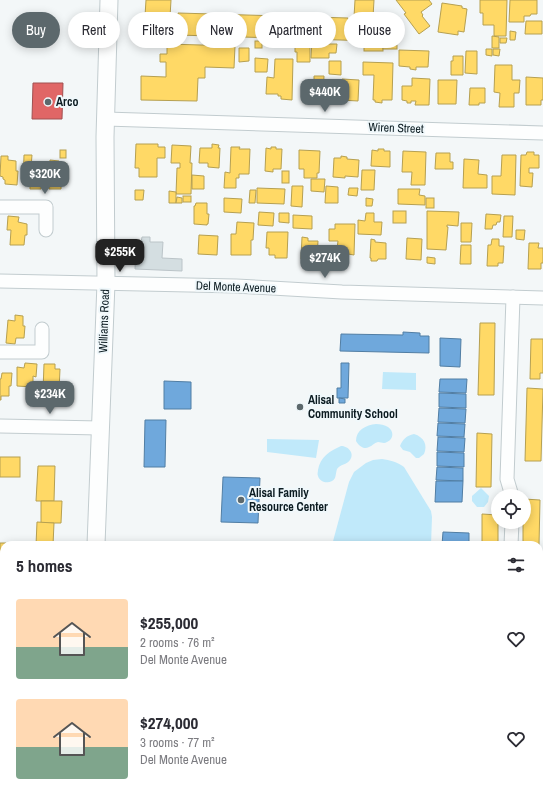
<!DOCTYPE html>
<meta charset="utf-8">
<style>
:root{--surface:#fff;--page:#f2f2f3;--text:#2b2b33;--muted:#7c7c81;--accent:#5c686c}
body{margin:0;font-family:"Archivo Narrow",sans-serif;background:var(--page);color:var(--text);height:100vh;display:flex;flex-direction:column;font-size:15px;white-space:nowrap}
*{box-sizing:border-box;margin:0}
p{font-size:13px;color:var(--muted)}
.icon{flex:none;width:22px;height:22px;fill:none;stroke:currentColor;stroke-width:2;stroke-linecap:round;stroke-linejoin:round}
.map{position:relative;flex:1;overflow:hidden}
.side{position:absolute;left:0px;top:541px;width:543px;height:256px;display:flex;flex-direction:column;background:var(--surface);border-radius:12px 12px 0 0;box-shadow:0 2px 10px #0003}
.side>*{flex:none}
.hud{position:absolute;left:12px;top:12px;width:519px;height:36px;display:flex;gap:8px}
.tools{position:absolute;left:491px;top:489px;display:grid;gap:8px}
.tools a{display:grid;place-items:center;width:40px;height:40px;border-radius:50%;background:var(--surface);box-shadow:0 2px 10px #0003;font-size:20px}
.price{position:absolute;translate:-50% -34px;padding:0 9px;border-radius:8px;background:var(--accent);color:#fff;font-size:13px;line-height:26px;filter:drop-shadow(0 1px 2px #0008)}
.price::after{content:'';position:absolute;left:50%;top:24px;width:12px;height:9px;margin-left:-6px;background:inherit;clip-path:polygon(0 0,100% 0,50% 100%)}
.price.selected{background:#222;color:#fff}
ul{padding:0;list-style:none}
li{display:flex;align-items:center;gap:12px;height:100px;padding:0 16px}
li span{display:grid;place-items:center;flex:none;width:112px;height:80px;border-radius:4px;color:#555}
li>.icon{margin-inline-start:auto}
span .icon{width:48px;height:48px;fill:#fffc;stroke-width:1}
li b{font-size:17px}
h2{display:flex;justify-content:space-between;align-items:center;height:48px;padding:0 16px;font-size:17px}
.pill{padding:0 14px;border-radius:18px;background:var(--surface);box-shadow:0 2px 10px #0003;font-size:14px;line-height:36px}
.pill.selected{background:var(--accent);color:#fff}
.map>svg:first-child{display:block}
</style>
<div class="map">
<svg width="543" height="797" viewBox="0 0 543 797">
<rect width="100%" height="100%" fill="#f3f7f8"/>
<g fill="#c0e9fa">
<path d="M383,372L416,373V390L382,389Z"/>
<path d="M376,424C380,424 385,425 388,427C394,431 394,439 387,442C384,444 381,442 378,442C374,443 372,446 369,447C364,450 359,446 356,441C356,430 366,425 376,424Z"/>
<path d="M414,434C424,437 428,445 424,454L419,458H416L410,452L403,450L400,446C403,439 406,436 414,434Z"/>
<path d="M267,439L319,440L316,458L267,452Z"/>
<path d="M341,446C348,446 355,453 350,460C347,465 340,464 337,469C336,472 336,475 335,478C331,485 320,483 318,476C317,474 318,472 318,470C320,457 330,451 341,446Z"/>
<path d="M382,459C390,460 397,462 404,467L431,511L432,517L431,545H332L349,482L354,472L366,463L373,460Z"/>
<path d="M481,488L489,496L488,502L484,507H477L472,501V496Z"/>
<path d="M539,761L543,774V797H351L353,793H539Z"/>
<rect x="142" y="793" width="16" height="4"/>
<rect x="180" y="793" width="90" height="4"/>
<rect x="292" y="793" width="16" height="4"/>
</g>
<g fill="#ffd966" stroke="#b6a051">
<path d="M146,0H171L170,17L145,16Z"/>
<path d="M355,0H374L373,17H354Z"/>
<path d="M396,0H429L432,4L421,12L423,15L422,16L430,26L419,34L404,14L406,13Z"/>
<path d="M480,0H507L506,36H494V25H483V13H480Z"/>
<path d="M510,0H537V14H531L530,16H524V22H509Z"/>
<path d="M442,3L462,6V8L467,9L464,32L458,31V35L438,32Z"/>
<path d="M178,13L348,18V20L373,21L372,41L178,35Z"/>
<path d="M141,17H147V20H156V21H162V34H156V35H138V19H141Z"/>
<path d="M163,18H177L176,33L162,32Z"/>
<path d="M526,21H542V34H525Z"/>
<path d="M510,31L516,32L515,40H510Z"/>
<path d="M374,36L384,37L383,44H374Z"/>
<path d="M492,36L499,37V48H492Z"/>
<path d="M500,38H507L506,43H500Z"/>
<path d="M312,40H325V44H337L336,53H329V58H311Z"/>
<rect x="255" y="41" width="7" height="7"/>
<path d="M167,44L235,46L234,68L205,67V78H198L197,101L141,100V76L166,77V62H160V54H167Z"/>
<path d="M295,44H310V62H297V52H295Z"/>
<rect x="364" y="45" width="19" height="6"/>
<rect x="383" y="45" width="14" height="4"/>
<path d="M239,48H249V61L239,62Z"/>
<path d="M486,49H492V56L486,55Z"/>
<path d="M493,49H500L499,56L493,55Z"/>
<path d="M399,50L429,51L428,67H416V70L410,69V67L399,66Z"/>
<path d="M466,51H477V74L465,73Z"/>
<path d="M453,56H463V75H451V61H453Z"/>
<path d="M255,58L268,59L267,72H255Z"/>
<path d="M275,59H293L292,100L281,99V96H278V94H266L267,77L274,78Z"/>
<path d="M329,61H341V75L329,74Z"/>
<path d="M363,62L393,63L392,100H382V103L375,102V100H373L374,75H363Z"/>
<path d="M495,65H512V80H520L519,93H514V107H499L500,93L494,92Z"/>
<path d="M314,76H324L323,98H312L313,92L307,91L308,80H314Z"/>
<path d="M526,77L543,78V100H541V105H526Z"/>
<path d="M412,78L430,79L429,105H415L416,101H411V103H407V101L402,100V86H412Z"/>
<path d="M342,79L359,80L358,101L341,100Z"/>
<path d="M438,80H457L456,104H438Z"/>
<path d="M470,88H485V103H479V105H469Z"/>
<path d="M136,144H158V147H165V158H157V177H139V168H135Z"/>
<path d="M212,144L219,145L218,148H220L219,168L208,167V163H199L200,148H212Z"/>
<path d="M172,145L191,146L190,163H192L191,194H176L177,168H180V163H171Z"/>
<path d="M231,147H240L239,149H250L249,174H239V178H236V188H224L225,172L230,173Z"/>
<path d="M271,147H276V149H282L281,169H273V172L265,171L266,148L271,149Z"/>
<path d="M378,149H384V151H390V167L371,166L372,150L378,151Z"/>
<rect x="60" y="150" width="6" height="8"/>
<path d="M299,150L320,151L319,173H317V178H304V169H299Z"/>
<path d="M403,151L426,152L425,185H411L412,172H402Z"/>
<path d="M527,152H534V155H539V168H529V173H533L532,187L520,186L521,155H526Z"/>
<path d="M436,153H450V162H453V169H435Z"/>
<path d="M24,155H32L31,167H39V176H42L41,189H30V184H23Z"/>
<path d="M502,155H516L515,195L492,194V176H501Z"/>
<path d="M1,156H8V160L16,161V171H18L17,185L5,184V180L3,179V177L0,176Z"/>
<path d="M341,156L347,157V159L359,160L358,177L345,176V178L333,177L334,158H341Z"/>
<path d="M464,159L479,160L478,174L487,175V188H463Z"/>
<path d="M50,160L59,161V163H66L65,184H61V189H49Z"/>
<path d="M362,170H375L374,190H361Z"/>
<rect x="282" y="171" width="7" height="12"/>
<path d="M192,175L204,176V189H192Z"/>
<path d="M311,179H325L324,192L311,191Z"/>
<path d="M292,186H303L302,207L291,206Z"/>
<path d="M326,186L338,187V203H325Z"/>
<path d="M257,188L285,189L284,204L257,203Z"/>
<path d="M349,188H358L357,196L348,195Z"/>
<path d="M398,189H420L419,195L425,196V205L398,204Z"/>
<path d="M135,190H144L143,200H135Z"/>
<path d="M250,190H256L255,203H249Z"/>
<path d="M169,191L176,192V203H169Z"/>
<rect x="183" y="196" width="8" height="6"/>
<path d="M177,197L182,198V203H176Z"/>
<path d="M224,198L242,199L241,213L224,212Z"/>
<path d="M366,198L373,199L372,206H366Z"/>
<rect x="426" y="198" width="8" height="10"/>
<path d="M196,203H207V214H209L208,224H207V225L194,224V206H195Z"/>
<rect x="393" y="211" width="13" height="12"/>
<path d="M427,211L459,212L458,226L447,225V227H448L446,250L427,249Z"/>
<path d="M259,212L274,213L273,226L258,225Z"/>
<path d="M279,213H289V223L279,222Z"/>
<path d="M366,213H374V222H382L381,235L358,234V220L365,221Z"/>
<path d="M486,214L501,215L500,222H497L496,225H493L492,229H485Z"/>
<path d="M293,215L312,216V229L293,228Z"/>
<path d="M8,216L19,217L18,222L27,224V235H25L24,245H10L11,230H7Z"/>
<path d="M504,216H513L512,237H503Z"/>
<path d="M237,222L254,223L253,240H251V255H231V234H236Z"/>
<path d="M461,223H472L471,242H461Z"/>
<path d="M335,224H355L354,255L348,254V251H344V249H337L338,241H329V229H335Z"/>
<path d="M516,230H525L524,240L516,239Z"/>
<path d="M267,232H288L287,258H275V255H269V248H266Z"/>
<path d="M199,235L218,236L217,255L198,254Z"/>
<path d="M302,237L308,238V241H318L317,258L308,257V260L301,259Z"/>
<path d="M407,238L422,239L421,260L406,259Z"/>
<path d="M371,239L375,240V242L386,243V259H378L377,261H371V258H370Z"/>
<path d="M492,239H499V246H504L503,263H498V266H487L488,245H491Z"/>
<path d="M529,243H539L538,248H543V263H541V269H528Z"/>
<path d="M461,245H471V264H460Z"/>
<path d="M427,257L435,258V264L427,263Z"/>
<path d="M15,315L23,316V326H25L24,338H16L15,344L6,343L8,320L15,321Z"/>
<path d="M480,323H495L494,395H478Z"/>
<path d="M531,339H543V373H540V379H530Z"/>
<path d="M25,363L37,364L36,377L33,376V387L17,386V367L24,368Z"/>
<path d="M44,364H55V369H60L59,391H43Z"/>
<path d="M2,373H12L11,386H9V396H1V400H0V379H1Z"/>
<path d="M527,388L543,389L541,461H525Z"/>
<path d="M39,397H48L47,405H38Z"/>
<path d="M477,433L492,434L491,487H476Z"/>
<rect x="0" y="457" width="20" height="20"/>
<path d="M38,466H55L54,501H36Z"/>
<path d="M524,499L540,500L539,545H523V522H524Z"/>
<path d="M41,501H62L61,523H41Z"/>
<path d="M482,514L498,515V545H482Z"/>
<path d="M37,522L54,523L53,545H36Z"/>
<path d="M0,543H6V545H4V562H0Z"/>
<path d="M0,588H4V608L0,607Z"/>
<rect x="0" y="672" width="4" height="22"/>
</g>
<path fill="#e06666" stroke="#a05051" d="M33,83H63L62,119H32Z"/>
<g fill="#6fa8dc" stroke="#517ea4">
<path d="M403,332L420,333V336H429V353L340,351L341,334L403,335Z"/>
<path d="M440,338L461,339L460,367L440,366Z"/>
<path d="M341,363H349L348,398H337V388H341Z"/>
<path d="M440,379H467L466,393L439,392Z"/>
<path d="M164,381L191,382V409H164Z"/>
<path d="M439,393L466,394V408L439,407Z"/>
<path d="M339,398L345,399V403H339Z"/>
<path d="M439,408L466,409L465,423L438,422Z"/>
<path d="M145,420H166L165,467H144Z"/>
<path d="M438,423L465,424L464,437L437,436Z"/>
<path d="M438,437L465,438L464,452L437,451Z"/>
<path d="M437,452L464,453V467L437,466Z"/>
<path d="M437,467L463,468V481L436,480Z"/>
<path d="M223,477L260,478L258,523L221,522Z"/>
<path d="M436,481H463L462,502H435Z"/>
<path d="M443,532L469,533V545H442Z"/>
</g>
<path fill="#d4dee1" stroke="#bbc4c8" d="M142,237H150V242H163L162,258L182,259V271L135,269L136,244H138V242H141Z"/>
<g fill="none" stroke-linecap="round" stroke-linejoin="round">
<defs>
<g id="minor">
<path d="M106,119L543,133"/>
<path d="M0,207H46V230"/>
<path d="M0,281L236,286L342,292L543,298"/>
<path d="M0,352H42V329"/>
<path d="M0,426L100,428"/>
<path d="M512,496L507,479L513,297"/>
<path d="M511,545L512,522"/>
<path d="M0,724H4"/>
</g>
<g id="major">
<path d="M96,545L106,283L105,137L109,0"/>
<path d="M76,797V793"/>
<path d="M101,797L102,793"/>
</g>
</defs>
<use href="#minor" stroke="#c2cccf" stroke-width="15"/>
<use href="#major" stroke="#c2cccf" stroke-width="19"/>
<use href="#minor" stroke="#fdfefe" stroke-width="13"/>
<use href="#major" stroke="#fdfefe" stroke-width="17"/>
</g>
<g fill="#5c686c" stroke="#f0f8fb" stroke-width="1.5">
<circle cx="48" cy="102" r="4"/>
<circle cx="300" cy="407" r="4"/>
<circle cx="241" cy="500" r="4"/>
</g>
<g text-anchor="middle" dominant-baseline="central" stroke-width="4" stroke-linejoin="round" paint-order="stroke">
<g font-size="12" font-weight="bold" fill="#0b1b21" stroke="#f0f8fb" text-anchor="start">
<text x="56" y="102">Arco</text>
<text x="308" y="400">Alisal<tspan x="308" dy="14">Community School</tspan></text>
<text x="249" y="493">Alisal Family<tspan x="249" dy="14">Resource Center</tspan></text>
</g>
<g font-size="12" fill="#0b1b21" stroke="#f0f8fb">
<text transform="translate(396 128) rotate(2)">Wiren Street</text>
<text transform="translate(236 287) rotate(2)">Del Monte Avenue</text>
<text transform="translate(104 321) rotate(-88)">Williams Road</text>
</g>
</g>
</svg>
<div class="tools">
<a><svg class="icon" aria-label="locate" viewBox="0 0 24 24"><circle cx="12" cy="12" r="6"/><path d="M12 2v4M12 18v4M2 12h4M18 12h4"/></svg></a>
</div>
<b class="price" style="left:325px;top:113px">$440K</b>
<b class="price" style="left:45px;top:195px">$320K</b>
<b class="price selected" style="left:120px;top:273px">$255K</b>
<b class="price" style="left:325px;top:279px">$274K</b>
<b class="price" style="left:50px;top:415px">$234K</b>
<div class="hud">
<a class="pill selected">Buy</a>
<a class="pill">Rent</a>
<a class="pill">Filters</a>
<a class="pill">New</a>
<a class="pill">Apartment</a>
<a class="pill">House</a>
</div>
<section class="side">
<h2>5 homes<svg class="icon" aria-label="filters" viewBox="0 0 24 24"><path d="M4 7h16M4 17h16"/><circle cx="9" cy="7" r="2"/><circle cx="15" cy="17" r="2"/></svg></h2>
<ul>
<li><span style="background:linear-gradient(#ffd9b3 60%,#7fa58c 0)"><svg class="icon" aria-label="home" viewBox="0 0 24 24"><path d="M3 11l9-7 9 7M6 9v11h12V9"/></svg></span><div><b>$255,000</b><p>2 rooms · 76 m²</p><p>Del Monte Avenue</p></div><svg class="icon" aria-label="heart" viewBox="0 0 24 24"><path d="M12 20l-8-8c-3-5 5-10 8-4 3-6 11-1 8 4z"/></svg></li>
<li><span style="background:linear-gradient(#ffd9b3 60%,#7fa58c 0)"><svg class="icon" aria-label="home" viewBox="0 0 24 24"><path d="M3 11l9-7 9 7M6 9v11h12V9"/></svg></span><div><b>$274,000</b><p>3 rooms · 77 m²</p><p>Del Monte Avenue</p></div><svg class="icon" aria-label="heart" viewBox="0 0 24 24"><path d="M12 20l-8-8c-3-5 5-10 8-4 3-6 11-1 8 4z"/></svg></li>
</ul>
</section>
</div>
